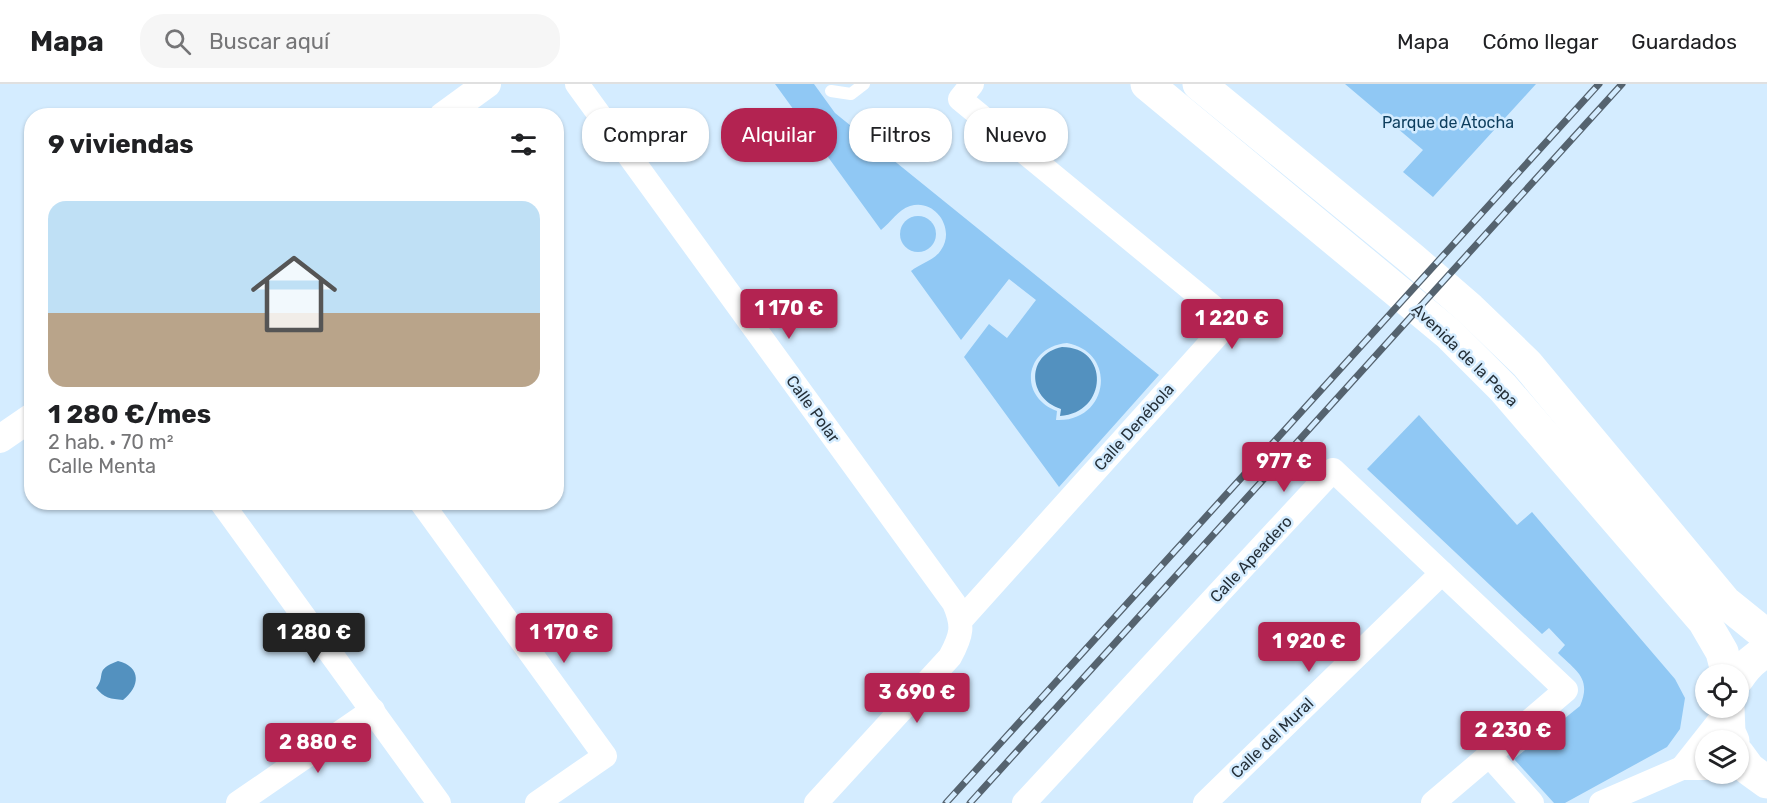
<!DOCTYPE html>
<html lang="es">
<meta charset="utf-8">
<style>
:root{--surface:#fff;--page:#f6f6f6;--text:#202124;--muted:#757577;--line:#e0e0e0;--accent:#b32351}
body{margin:0;font-family:Rubik,sans-serif;background:var(--page);color:var(--text);height:100vh;display:flex;flex-direction:column;font-size:22px;white-space:nowrap}
*{box-sizing:border-box;margin:0}
p{font-size:20px;color:var(--muted)}
.icon{flex:none;width:33px;height:33px;fill:none;stroke:currentColor;stroke-width:2;stroke-linecap:round;stroke-linejoin:round}
.map{position:relative;flex:1;overflow:hidden}
.details{position:absolute;left:24px;top:24px;width:540px;height:402px;display:flex;flex-direction:column;background:var(--surface);border-radius:24px;box-shadow:0 2px 4px #0004}
.details>*{flex:none}
.hud{position:absolute;left:582px;top:24px;width:570px;height:54px;display:flex;gap:12px}
.fabs{position:absolute;left:1695px;top:580px;display:grid;gap:12px}
.fabs a{display:grid;place-items:center;width:54px;height:54px;border-radius:50%;background:var(--surface);box-shadow:0 2px 4px #0004;font-size:30px}
.price{position:absolute;translate:-50% -51px;padding:0 14px;border-radius:6px;background:var(--accent);color:#fff;font-size:20px;line-height:39px;filter:drop-shadow(0 2px 3px #0008)}
.price::after{content:'';position:absolute;left:50%;top:36px;width:18px;height:14px;margin-left:-9px;background:inherit;clip-path:polygon(0 0,100% 0,50% 100%)}
.price.current{background:#222;color:#fff}
ul{padding:0;list-style:none}
li{display:grid;align-content:center;gap:12px;height:318px;padding:0 24px}
li+li{border-top:2px solid var(--line)}
li span{display:grid;place-items:center;height:186px;border-radius:18px;color:#555}
li>.icon{margin-inline-start:auto}
span .icon{width:108px;height:108px;fill:#fffc;stroke-width:1}
li b{font-size:26px}
h2{display:flex;justify-content:space-between;align-items:center;height:72px;padding:0 24px;font-size:26px}
.pill{padding:0 21px;border-radius:24px;background:var(--surface);box-shadow:0 2px 4px #0004;font-size:21px;line-height:54px}
.pill.current{background:var(--accent);color:#fff}
header{display:flex;align-items:center;gap:36px;box-sizing:border-box;height:84px;padding:0 30px;background:var(--surface);border-bottom:2px solid var(--line)}
header strong{font-size:28px}
nav{display:flex;gap:33px;margin-inline-start:auto;font-size:21px}
.search{width:420px;height:54px;background:var(--page);display:flex;align-items:center;gap:15px;box-sizing:border-box;padding:0 21px;border-radius:24px;color:var(--muted);font-size:22px}
.map>svg:first-child{display:block}
</style>
<header>
<strong>Mapa</strong>
<div class="search"><svg class="icon" aria-label="search" viewBox="0 0 24 24"><circle cx="10" cy="10" r="6"/><path d="M15 15l6 6"/></svg>Buscar aquí</div>
<nav><a>Mapa</a><a>Cómo llegar</a><a>Guardados</a></nav>
</header>
<div class="map">
<svg width="1767" height="719" viewBox="0 0 1767 719">
<rect width="100%" height="100%" fill="#d4ecff"/>
<g fill="#90c8f4" fill-rule="evenodd">
<path d="M775,0H814L835,29L1159,291L1059,403L964,273L989,240L1007,254L1036,216L1009,195L961,256L911,187C920,180 936,175 941,166C956,145 935,114 910,122C898,126 891,138 881,146ZM1067,259C1119,269 1108,339 1056,336L1057,327C1017,312 1025,263 1067,259Z"/>
<path d="M1345,0H1536L1433,113L1403,88L1423,66Z"/>
<circle cx="918" cy="150" r="18"/>
<path d="M1419,331L1517,441L1532,428L1675,595L1685,614L1680,645L1667,663L1565,719H1554L1514,675L1580,622C1592,594 1576,587 1558,569L1565,561L1549,544L1542,550L1367,385Z"/>
</g>
<g fill="#5391bf">
<path d="M1062,263C1110,263 1108,329 1060,332L1061,325C1027,314 1026,270 1062,263Z"/>
<path d="M118,577C142,583 140,603 123,616C111,615 104,614 96,604C107,591 93,586 118,577Z"/>
</g>
<g fill="none" stroke-linecap="round" stroke-linejoin="round">
<path stroke="#fff" stroke-width="12" d="M831,7L851,10L864,0"/>
<g stroke="#fff" stroke-width="24">
<path d="M577,0L954,519C964,542 962,551 950,573L816,719"/>
<path d="M221,418L439,719"/>
<path d="M421,418L605,672L537,719"/>
<path d="M961,536L1230,237L960,15L972,0"/>
<path d="M1489,671L1532,719"/>
<path d="M1682,684L1727,627"/>
<path d="M238,719L373,626"/>
<path d="M1024,719L1333,386L1566,606L1433,719"/>
<path d="M1205,719L1442,489"/>
<path d="M1601,719L1682,684H1706"/>
</g>
<g stroke="#fff" stroke-width="28">
<path d="M443,32L487,0"/>
<path d="M0,355L32,333"/>
</g>
<g stroke="#fff" stroke-width="33">
<path d="M1147,0L1449,250L1503,304L1704,537L1722,568L1728,591"/>
<path d="M1199,0L1411,174L1470,225L1527,280L1725,518L1767,552"/>
<path d="M1738,594C1745,583 1755,573 1767,567"/>
<path d="M1728,624L1729,648L1733,657"/>
<path d="M1738,670L1749,685L1767,698"/>
</g>
<defs>
<g id="rail">
<path d="M946,719L1599,0"/>
<path d="M970,719L1622,0"/>
</g>
</defs>
<use href="#rail" stroke="#55636f" stroke-width="7"/>
<use href="#rail" stroke="#d4ecff" stroke-width="4.5" stroke-dasharray="14" stroke-linecap="butt"/>
</g>
<g text-anchor="middle" dominant-baseline="central" stroke-width="5" stroke-linejoin="round" paint-order="stroke">
<g font-size="16" fill="#0d3e5e" stroke="#d4ecff">
<text x="1448" y="38">Parque de Atocha</text>
</g>
<g font-size="16" fill="#253039" stroke="#d4ecff">
<text transform="translate(1465 271) rotate(44)">Avenida de la Pepa</text>
<text transform="translate(813 325) rotate(54)">Calle Polar</text>
<text transform="translate(1134 343) rotate(-48)">Calle Denébola</text>
<text transform="translate(1251 475) rotate(-47)">Calle Apeadero</text>
<text transform="translate(1272 654) rotate(-44)">Calle del Mural</text>
</g>
</g>
</svg>
<div class="fabs">
<a><svg class="icon" aria-label="locate" viewBox="0 0 24 24"><circle cx="12" cy="12" r="6"/><path d="M12 2v4M12 18v4M2 12h4M18 12h4"/></svg></a>
<a><svg class="icon" aria-label="layers" viewBox="0 0 24 24"><path d="M12 4l9 5-9 5-9-5zM3 14l9 5 9-5"/></svg></a>
</div>
<b class="price" style="left:789px;top:256px">1 170 €</b>
<b class="price" style="left:1232px;top:266px">1 220 €</b>
<b class="price" style="left:1284px;top:409px">977 €</b>
<b class="price current" style="left:314px;top:580px">1 280 €</b>
<b class="price" style="left:564px;top:580px">1 170 €</b>
<b class="price" style="left:1309px;top:589px">1 920 €</b>
<b class="price" style="left:917px;top:640px">3 690 €</b>
<b class="price" style="left:1513px;top:678px">2 230 €</b>
<b class="price" style="left:318px;top:690px">2 880 €</b>
<div class="hud">
<a class="pill">Comprar</a>
<a class="pill current">Alquilar</a>
<a class="pill">Filtros</a>
<a class="pill">Nuevo</a>
</div>
<section class="details">
<h2>9 viviendas<svg class="icon" aria-label="filters" viewBox="0 0 24 24"><path d="M4 7h16M4 17h16"/><circle cx="9" cy="7" r="2"/><circle cx="15" cy="17" r="2"/></svg></h2>
<ul>
<li><span style="background:linear-gradient(#bfe0f5 60%,#b9a48a 0)"><svg class="icon" aria-label="home" viewBox="0 0 24 24"><path d="M3 11l9-7 9 7M6 9v11h12V9"/></svg></span><div><b>1 280 €/mes</b><p>2 hab. · 70 m²</p><p>Calle Menta</p></div></li>
</ul>
</section>
</div>
